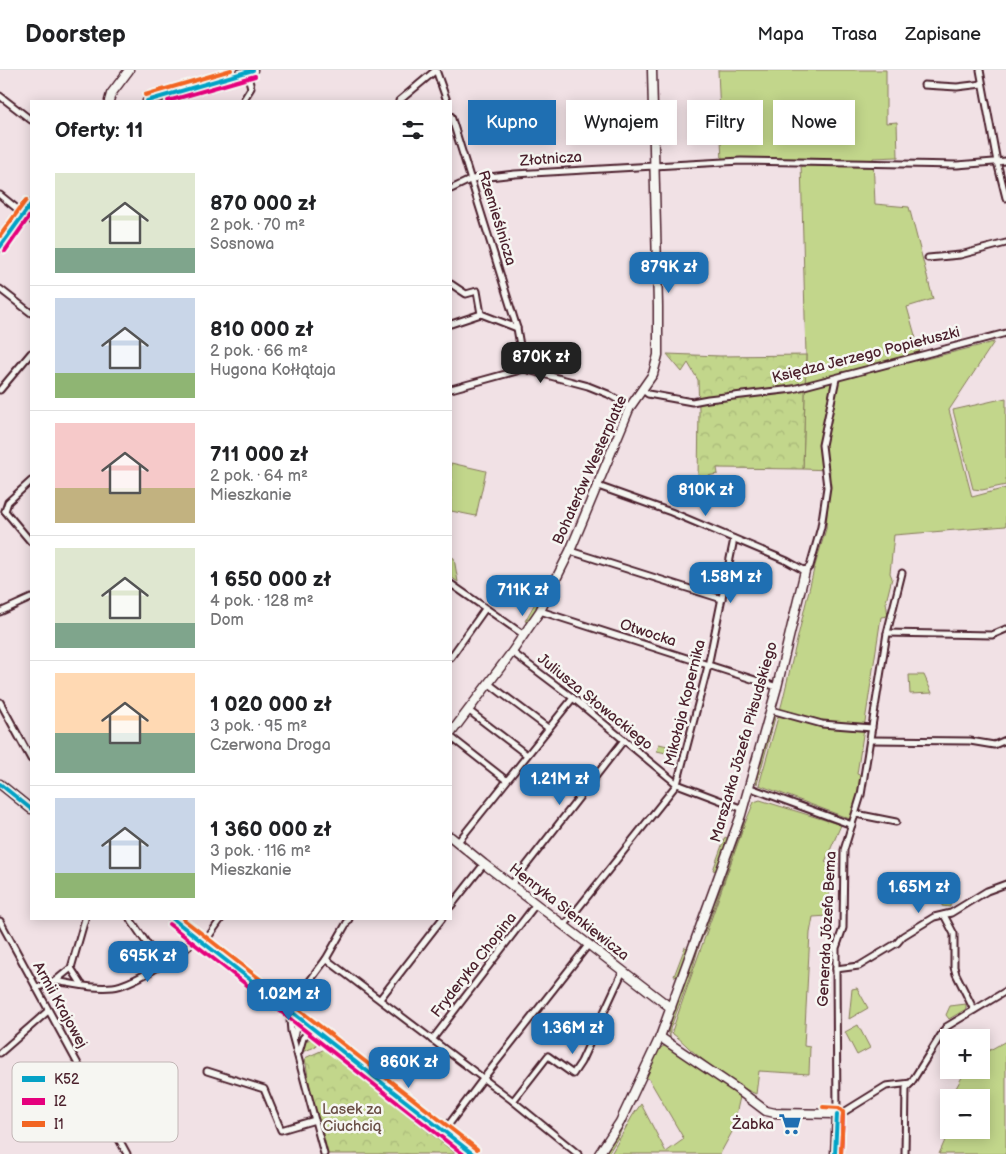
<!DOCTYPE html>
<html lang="pl">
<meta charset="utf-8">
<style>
:root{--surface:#fff;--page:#f2f2f2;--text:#202124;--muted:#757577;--line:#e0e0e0;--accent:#1f6fb2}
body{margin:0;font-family:"Balsamiq Sans",sans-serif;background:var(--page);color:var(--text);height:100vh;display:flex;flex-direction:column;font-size:19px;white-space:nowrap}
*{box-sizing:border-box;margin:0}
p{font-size:16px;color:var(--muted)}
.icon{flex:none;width:28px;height:28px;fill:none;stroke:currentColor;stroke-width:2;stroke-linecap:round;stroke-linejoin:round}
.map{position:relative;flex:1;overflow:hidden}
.drawer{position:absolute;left:30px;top:30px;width:422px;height:820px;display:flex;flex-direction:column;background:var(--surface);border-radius:0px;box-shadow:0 2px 12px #0003}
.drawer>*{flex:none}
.hud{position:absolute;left:468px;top:30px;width:462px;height:45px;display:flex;gap:10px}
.tools{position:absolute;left:940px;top:959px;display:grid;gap:10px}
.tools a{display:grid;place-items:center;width:50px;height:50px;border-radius:0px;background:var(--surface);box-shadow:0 2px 12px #0003;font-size:25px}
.price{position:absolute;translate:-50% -42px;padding:0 11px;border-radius:10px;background:var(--accent);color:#fff;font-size:16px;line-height:32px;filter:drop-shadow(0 1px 2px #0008)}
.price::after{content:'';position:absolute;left:50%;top:30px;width:15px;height:11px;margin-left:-8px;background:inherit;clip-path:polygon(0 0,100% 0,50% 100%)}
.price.on{background:#222;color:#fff}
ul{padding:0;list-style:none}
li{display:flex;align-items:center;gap:15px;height:125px;padding:0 25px}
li+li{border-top:1px solid var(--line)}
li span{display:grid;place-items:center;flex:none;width:140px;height:100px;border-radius:0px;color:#555}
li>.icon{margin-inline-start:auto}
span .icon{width:60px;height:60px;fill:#fffc;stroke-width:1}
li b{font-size:21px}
h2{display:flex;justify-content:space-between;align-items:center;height:60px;padding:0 25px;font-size:21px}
.chip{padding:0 18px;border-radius:0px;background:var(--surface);box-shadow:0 2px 12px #0003;font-size:18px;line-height:45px}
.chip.on{background:var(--accent);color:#fff}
header{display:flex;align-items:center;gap:30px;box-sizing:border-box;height:70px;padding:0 25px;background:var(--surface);border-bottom:1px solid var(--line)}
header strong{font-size:24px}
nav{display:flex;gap:28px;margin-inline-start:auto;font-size:18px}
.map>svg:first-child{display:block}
</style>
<header>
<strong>Doorstep</strong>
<nav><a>Mapa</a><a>Trasa</a><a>Zapisane</a></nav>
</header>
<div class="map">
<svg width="1006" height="1084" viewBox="0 0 1006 1084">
<defs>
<pattern id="forest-crowns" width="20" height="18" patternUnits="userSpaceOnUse" patternTransform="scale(1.25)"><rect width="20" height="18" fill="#c2d68b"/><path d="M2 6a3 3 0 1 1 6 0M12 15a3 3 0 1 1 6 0" fill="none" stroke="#a8b778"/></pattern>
</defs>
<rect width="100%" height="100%" fill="#f1e1e5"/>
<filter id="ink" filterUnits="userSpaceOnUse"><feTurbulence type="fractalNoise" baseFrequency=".02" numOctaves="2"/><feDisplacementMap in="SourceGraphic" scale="10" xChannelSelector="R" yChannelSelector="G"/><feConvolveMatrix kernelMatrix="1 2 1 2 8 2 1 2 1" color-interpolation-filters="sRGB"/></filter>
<g filter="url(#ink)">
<g fill="#c2d68b" stroke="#867a5b">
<path d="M718,0H886V53L897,52L898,87L873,88L875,134L909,137L933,229L907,237L922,290L994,272L949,340L972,427L1006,418V456L894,465L890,503L892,508L886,532L888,546L881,547L857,704L862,706L858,727L850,749L759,715L782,633L814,499L826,459L830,400L803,399L806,285L801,92H722Z"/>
<path d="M1006,328V415L982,420L973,419L953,340Z"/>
<path d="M451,393L486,401L476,446L451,441Z"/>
<path d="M451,487L454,488L458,512L451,507Z"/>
<path d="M538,528L542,530L529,553L525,551Z"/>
<path d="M909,605H924L932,623L910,624Z"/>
<path d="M774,644H776L757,714L756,711L757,706L755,705Z"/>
<path d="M659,674L672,677L670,684L657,681Z"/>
<path d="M760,730L841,755L825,792L830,795L828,846L813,847L810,863L804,976L810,977L809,1004L759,1001L756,1024C740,1018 710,996 696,984C688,978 682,970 673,964L672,961L742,761L706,860C698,874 696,889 691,904C684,923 677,941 670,959V967L668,960L673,944L672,943L678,928L680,927L690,900V895L693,893L699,875L698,873L700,865L703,864L713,838L712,835L717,827L728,797L727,794L729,788L731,787L741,761L740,758L743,748L745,749L743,758L754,732Z"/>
<path d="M725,767L729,769L717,801L713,800Z"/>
<path d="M942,825H951L950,837L942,836Z"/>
<path d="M685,877L689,878L678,907L674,906Z"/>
<path d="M857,918L868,938L849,949L852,919Z"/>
<path d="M966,934V939L949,949L946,945L950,936Z"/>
<path d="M858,955L870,978L857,985L845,962Z"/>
<path d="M316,968L320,970L325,975L317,972L315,977L302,982C302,973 306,969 316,968Z"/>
<path d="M1006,971V1084H939L946,1068V1037L949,1031V1060H981V1028L951,1027L966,1000H981V985Z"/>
<path d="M664,976H668L740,1027L732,1062L720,1084H611L633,1045L641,1034L666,1082L684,1069L649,1009L645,1007L657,980Z"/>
<path d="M630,1035L619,1066L608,1084H603Z"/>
</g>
<g fill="url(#forest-crowns)" stroke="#867a5b">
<path d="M667,284L720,286L806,285L803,399L717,398L718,404L698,408L699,340L698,310L688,293L682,302Z"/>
<path d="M325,979L456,1084H324L315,1050L305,988Z"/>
</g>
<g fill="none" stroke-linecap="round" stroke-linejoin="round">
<defs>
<g id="street">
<path d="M436,0L447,31"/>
<path d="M980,0L997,92L1006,128"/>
<path d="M924,15L957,17L982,14"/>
<path d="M0,26L31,50"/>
<path d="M243,31L251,18L247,2"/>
<path d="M399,31L436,0"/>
<path d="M451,46L517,258L524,299"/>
<path d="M451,119L472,109L515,104L741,91L957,95L1006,91"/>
<path d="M0,125L31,150"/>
<path d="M928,188L960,185L1006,173"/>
<path d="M451,214L466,224L477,221L481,244"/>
<path d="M0,219L31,243"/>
<path d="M451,254L481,244L517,258"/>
<path d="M451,319L524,299L588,316L608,324L630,337"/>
<path d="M0,320L31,283"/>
<path d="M643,320L648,324L692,332L708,329L793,319L1006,263"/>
<path d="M598,416L671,442L787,491L805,501L810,496L821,457L827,417L822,375L836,309"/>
<path d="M5,441L31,472"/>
<path d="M5,441L8,432L31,411"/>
<path d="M570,481L722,529"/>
<path d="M902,503L887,563L861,725L844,780L843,858L836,878V899L837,1044L844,1042L886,1016L911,1013"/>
<path d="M451,514L524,565"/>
<path d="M540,541L777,617"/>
<path d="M0,542L31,528"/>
<path d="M887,563L992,565L1006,559"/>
<path d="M512,582L573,628L677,714L743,739"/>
<path d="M451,587L485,539"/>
<path d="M488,613L548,658"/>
<path d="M0,632L31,689"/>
<path d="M468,640L527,685"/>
<path d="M771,640L822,654L872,658"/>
<path d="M451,667L506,710"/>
<path d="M870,670L970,671L994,675L1006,670"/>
<path d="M748,717L852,755"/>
<path d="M856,744L896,752"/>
<path d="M458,772L573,628"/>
<path d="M511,815L624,670"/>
<path d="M451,836L484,794"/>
<path d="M944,845L954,864V897L956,904L974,940"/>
<path d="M130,849L161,894"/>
<path d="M0,851L127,1084"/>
<path d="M564,856L677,714L708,596L734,469"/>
<path d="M204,873L221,849"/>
<path d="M326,889L513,1031L578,1084"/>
<path d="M71,898L82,915"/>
<path d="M836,899L859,896L897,873L903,866L934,847L951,843L987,821L1006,814"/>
<path d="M55,911C74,914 93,919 113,917C131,915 175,888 189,876C192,873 194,870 196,867"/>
<path d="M36,918L55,911L71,898L85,849"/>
<path d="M380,929L442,849"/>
<path d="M294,967L296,958L305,953"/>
<path d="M432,970L536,834"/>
<path d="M299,982L303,968L312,958"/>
<path d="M0,983L48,941"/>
<path d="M207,1001L264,1019L281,1060L315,1050"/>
<path d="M513,1031L548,986L573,1004L581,992L623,901"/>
<path d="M444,1061L483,1009L589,874"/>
<path d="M324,1084L291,961L289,939L326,889L349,849"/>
<path d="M905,1084L906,1018L911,1013L946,957L1006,921"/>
</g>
<g id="secondary">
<path d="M109,31L111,24L129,0"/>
<path d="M147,31L253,0"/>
<path d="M0,177L31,134"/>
<path d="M451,663L512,582L540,541L570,481L630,337L653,304L658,285V236L652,0"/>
<path d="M0,714L31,739"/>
<path d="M451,767L484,794L671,938"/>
<path d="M173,849L473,1084"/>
<path d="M660,967L737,1019L766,1041L775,1043L837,1044L835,1084"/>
<path d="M599,1084L620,1052L660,967L741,745L777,617L805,501"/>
</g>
</defs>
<use href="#street" stroke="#4a1f2b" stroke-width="9"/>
<use href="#secondary" stroke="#4a1f2b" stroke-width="11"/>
<use href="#street" stroke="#f6f6f2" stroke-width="5"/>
<use href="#secondary" stroke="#f6f6f2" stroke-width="8"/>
<defs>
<g id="bus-1">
<path d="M147,31L253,0"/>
<path d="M0,177L31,134"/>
<path d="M0,714L31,739"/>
<path d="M173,849L473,1084"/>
<path d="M835,1084L837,1044"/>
</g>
<g id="bus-2">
<path d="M168,31L255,6"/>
<path d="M5,181L31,144"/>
<path d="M169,854L463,1084"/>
<path d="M841,1084L843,1044"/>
</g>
<g id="bus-3">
<path d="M145,25L231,0"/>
<path d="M0,166L26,130"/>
<path d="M183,849L477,1079"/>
<path d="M823,1037L839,1038L843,1042L841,1084"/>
</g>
</defs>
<use href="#bus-1" stroke="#f6f6f2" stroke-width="8"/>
<use href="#bus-2" stroke="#f6f6f2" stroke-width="8"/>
<use href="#bus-3" stroke="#f6f6f2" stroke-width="8"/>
<use href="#bus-1" stroke="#04a2c6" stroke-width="4"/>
<use href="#bus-2" stroke="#e5007d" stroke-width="4"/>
<use href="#bus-3" stroke="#f26522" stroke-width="4"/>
</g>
</g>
<defs>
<symbol id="supermarket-bare" viewBox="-9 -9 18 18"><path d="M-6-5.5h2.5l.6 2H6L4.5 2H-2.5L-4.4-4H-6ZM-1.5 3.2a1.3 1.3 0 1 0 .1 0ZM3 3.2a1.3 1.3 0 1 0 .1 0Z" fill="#1f6fb2" stroke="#f6f6f2" stroke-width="2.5" paint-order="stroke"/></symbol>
</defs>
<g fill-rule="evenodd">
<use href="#supermarket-bare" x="774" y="1038" width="32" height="32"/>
</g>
<g text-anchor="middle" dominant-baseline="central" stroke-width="5" stroke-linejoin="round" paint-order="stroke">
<g font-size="15" fill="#4a1f2b" stroke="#f6f6f2">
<text transform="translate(551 89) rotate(-4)">Złotnicza</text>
<text transform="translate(497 148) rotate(73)">Rzemieślnicza</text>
<text transform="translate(866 285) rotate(-14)">Księdza Jerzego Popiełuszki</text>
<text transform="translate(590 400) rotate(-66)">Bohaterów Westerplatte</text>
<text transform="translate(648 563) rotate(18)">Otwocka</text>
<text transform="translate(595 632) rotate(39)">Juliusza Słowackiego</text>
<text transform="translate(685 633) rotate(-76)">Mikołaja Kopernika</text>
<text transform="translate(744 672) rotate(-74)">Marszałka Józefa Piłsudskiego</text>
<text transform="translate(569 842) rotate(38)">Henryka Sienkiewicza</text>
<text transform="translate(827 859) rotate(-87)">Generała Józefa Bema</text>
<text transform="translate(474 895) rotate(-52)">Fryderyka Chopina</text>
<text transform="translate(60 935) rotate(61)">Armii Krajowej</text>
</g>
<g font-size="15" fill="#684d43" stroke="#f6f6f2">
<text x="352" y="1039">Lasek za<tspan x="352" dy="17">Ciuchcią</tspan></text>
</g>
<g font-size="15" fill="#4a1f2b" stroke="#f6f6f2" text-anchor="end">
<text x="774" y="1054">Żabka</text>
</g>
</g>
<rect x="12" y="992" width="166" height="80" rx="8" fill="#f6f6f2" stroke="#c2b6b6" stroke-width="1"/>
<rect x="22" y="1006" width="23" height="6" fill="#04a2c6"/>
<rect x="22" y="1028" width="23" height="7" fill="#e5007d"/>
<rect x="22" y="1051" width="23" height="6" fill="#f26522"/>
<g font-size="14" fill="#4a1f2b">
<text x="54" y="1014">K52</text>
<text x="54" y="1036">I2</text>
<text x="54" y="1059">I1</text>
</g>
</svg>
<div class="tools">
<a>+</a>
<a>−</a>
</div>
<b class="price" style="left:669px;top:224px">879K zł</b>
<b class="price on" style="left:541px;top:314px">870K zł</b>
<b class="price" style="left:706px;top:447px">810K zł</b>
<b class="price" style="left:731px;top:534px">1.58M zł</b>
<b class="price" style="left:523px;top:547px">711K zł</b>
<b class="price" style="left:560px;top:736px">1.21M zł</b>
<b class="price" style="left:919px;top:844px">1.65M zł</b>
<b class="price" style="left:148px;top:913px">695K zł</b>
<b class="price" style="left:289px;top:951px">1.02M zł</b>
<b class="price" style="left:573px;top:985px">1.36M zł</b>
<b class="price" style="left:409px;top:1019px">860K zł</b>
<div class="hud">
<a class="chip on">Kupno</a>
<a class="chip">Wynajem</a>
<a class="chip">Filtry</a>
<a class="chip">Nowe</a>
</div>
<section class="drawer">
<h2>Oferty: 11<svg class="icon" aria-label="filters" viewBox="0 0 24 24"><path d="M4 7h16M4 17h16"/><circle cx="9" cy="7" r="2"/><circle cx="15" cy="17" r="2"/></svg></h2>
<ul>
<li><span style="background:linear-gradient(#dfe7d0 75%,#7fa58c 0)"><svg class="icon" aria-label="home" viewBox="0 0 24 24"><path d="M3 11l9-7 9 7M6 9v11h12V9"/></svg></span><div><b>870 000 zł</b><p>2 pok. · 70 m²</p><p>Sosnowa</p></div></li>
<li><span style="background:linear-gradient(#c9d6e8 75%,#8fb573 0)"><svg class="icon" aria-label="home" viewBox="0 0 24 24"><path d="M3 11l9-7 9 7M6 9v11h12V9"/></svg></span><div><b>810 000 zł</b><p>2 pok. · 66 m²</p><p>Hugona Kołłątaja</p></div></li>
<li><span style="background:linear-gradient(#f6c9c9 65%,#c2b280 0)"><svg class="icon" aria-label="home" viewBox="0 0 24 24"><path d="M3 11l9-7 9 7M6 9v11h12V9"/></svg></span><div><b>711 000 zł</b><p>2 pok. · 64 m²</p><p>Mieszkanie</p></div></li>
<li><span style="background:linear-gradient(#dfe7d0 75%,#7fa58c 0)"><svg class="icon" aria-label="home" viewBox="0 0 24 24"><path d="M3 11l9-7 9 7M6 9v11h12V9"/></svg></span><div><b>1 650 000 zł</b><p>4 pok. · 128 m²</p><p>Dom</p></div></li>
<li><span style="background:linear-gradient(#ffd9b3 60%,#7fa58c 0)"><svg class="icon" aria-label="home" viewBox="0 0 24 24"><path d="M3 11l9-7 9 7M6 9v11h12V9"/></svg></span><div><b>1 020 000 zł</b><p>3 pok. · 95 m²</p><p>Czerwona Droga</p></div></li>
<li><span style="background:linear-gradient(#c9d6e8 75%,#8fb573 0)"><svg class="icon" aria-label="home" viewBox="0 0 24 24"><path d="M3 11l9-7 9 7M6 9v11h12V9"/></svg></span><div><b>1 360 000 zł</b><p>3 pok. · 116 m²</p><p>Mieszkanie</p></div></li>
</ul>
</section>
</div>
